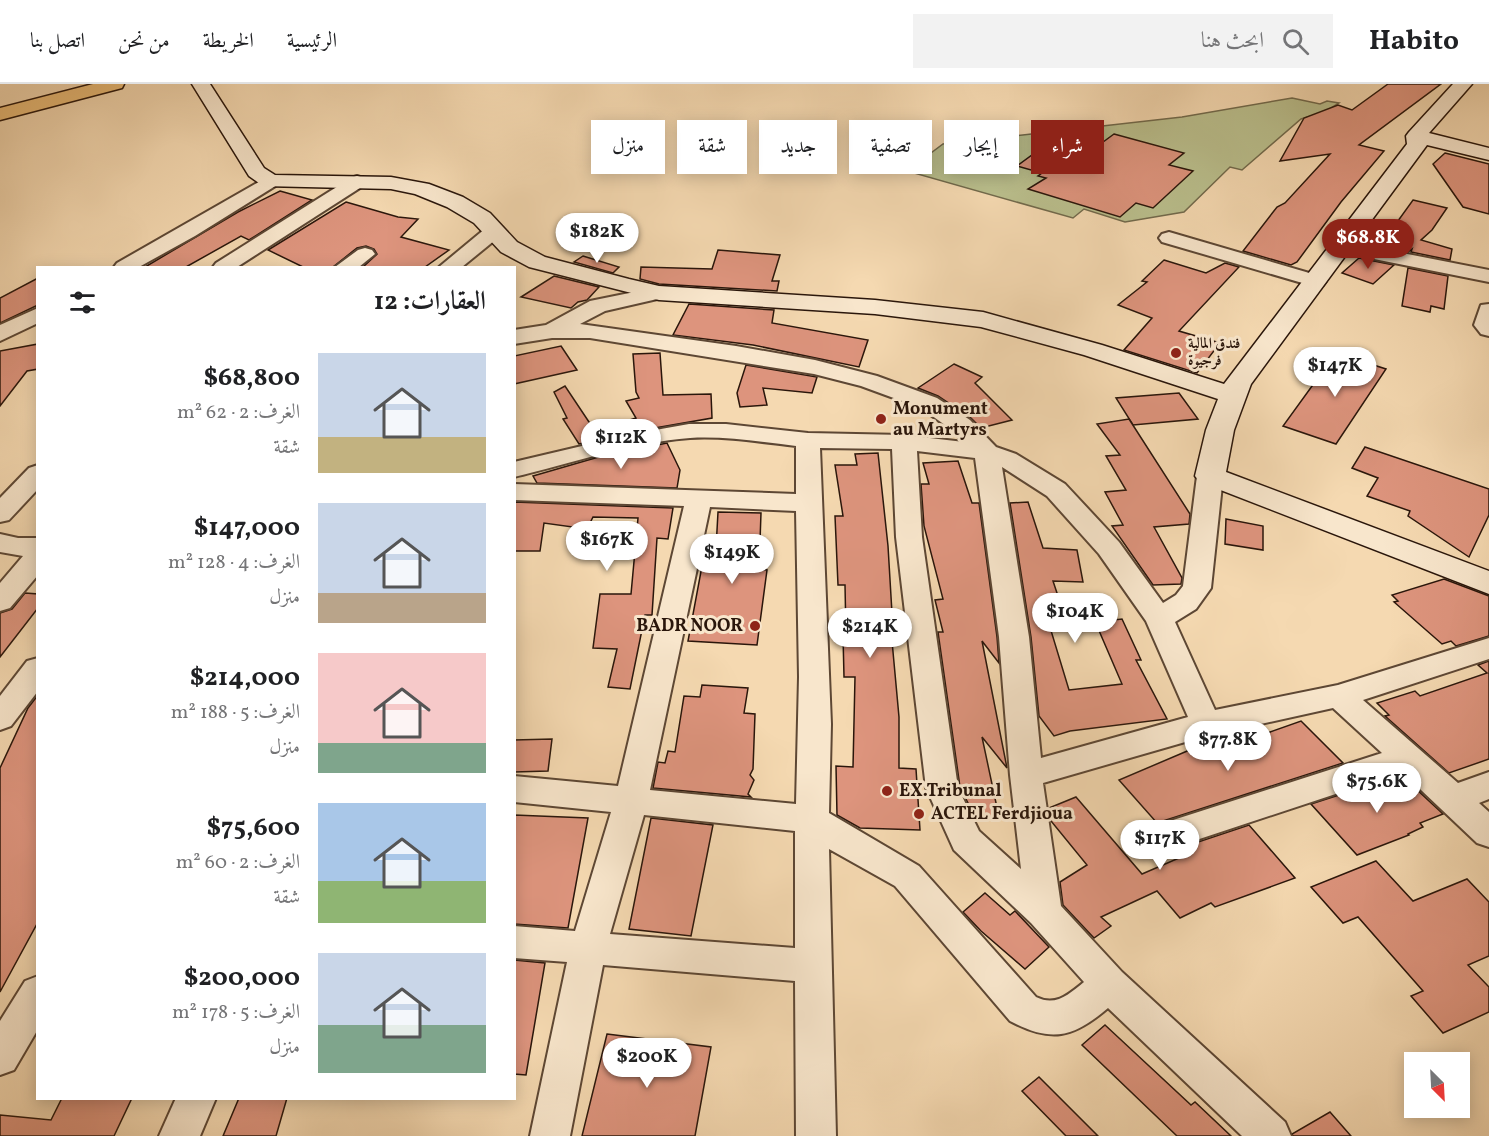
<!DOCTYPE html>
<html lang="ar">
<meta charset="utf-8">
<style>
:root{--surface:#fff;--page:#f2f2f2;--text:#202124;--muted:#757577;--line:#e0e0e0;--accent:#8f2418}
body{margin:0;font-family:Vollkorn,Amiri,serif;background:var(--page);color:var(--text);direction:rtl;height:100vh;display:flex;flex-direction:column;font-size:22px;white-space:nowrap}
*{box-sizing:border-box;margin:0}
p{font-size:20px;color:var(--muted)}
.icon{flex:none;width:33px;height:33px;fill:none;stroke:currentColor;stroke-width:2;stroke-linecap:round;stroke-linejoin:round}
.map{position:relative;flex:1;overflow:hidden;direction:ltr}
.panel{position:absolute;left:36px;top:182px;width:480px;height:834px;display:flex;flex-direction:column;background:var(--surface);border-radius:0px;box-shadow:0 3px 15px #0003;direction:rtl}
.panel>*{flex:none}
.top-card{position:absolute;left:534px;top:36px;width:570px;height:54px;direction:rtl;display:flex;gap:12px}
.needle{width:39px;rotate:156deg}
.buttons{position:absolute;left:1404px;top:968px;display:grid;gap:12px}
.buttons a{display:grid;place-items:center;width:66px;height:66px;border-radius:0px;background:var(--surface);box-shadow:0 3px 15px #0003;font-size:30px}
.price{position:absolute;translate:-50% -51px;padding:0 14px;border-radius:21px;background:#fff;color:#222;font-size:20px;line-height:39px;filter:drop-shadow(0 2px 3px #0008)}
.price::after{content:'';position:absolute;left:50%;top:36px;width:18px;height:14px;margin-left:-9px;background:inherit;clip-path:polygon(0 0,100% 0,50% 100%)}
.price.on{background:var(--accent);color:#fff}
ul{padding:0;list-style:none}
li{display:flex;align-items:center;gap:18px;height:150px;padding:0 30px}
li span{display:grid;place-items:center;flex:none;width:168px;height:120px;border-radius:0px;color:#555}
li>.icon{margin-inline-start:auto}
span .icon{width:72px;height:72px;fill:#fffc;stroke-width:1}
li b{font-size:26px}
h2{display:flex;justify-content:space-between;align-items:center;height:72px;padding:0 30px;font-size:26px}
.chip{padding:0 21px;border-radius:0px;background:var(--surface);box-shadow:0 3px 15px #0003;font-size:21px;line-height:54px}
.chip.on{background:var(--accent);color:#fff}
header{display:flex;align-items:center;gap:36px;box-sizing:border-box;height:84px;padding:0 30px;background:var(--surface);border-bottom:2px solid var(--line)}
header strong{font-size:28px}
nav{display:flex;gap:33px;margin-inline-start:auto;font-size:21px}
.search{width:420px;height:54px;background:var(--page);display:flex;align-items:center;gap:15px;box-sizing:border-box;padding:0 21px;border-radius:0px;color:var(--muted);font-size:22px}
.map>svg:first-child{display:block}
</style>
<header>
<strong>Habito</strong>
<div class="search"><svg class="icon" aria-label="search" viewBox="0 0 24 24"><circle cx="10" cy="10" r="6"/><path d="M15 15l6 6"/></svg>ابحث هنا</div>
<nav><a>الرئيسية</a><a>الخريطة</a><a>من نحن</a><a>اتصل بنا</a></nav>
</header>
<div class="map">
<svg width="1489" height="1052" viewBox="0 0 1489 1052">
<rect width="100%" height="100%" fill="#f5d9b1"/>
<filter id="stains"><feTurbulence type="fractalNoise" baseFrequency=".00333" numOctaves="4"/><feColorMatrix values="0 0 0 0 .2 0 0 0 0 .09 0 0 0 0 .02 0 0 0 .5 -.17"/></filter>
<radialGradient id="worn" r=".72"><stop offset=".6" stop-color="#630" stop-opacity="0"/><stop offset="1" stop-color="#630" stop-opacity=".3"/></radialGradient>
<path fill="#babf8d" stroke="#726a4c" stroke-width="1.5" d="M1292,14L1320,20L1327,17L1339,19L1325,28L1301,35L1242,86L1230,83L1184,128L1125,138L1084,125L1073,134L907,87L943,60L1182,33Z"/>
<g fill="#dd947d" stroke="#2a160b" stroke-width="1.5">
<path d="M1388,0H1441L1359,61L1384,67L1341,118L1297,178L1291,181L1243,167L1277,123L1285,119L1330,70L1280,77L1304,34L1338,21L1352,26Z"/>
<path d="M1114,50L1184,69L1169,81L1193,87L1153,124L1136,119L1120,133L1028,105L1046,94L1038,92L1042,89L1017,82L1051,57L1057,58L1065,52L1099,61Z"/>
<path d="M1445,69L1489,80V130L1463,123L1433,80Z"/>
<path d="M280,107L312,116L249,156L241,152L186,183H145L238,128Z"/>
<path d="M1413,116L1447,124L1432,146L1421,156L1452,165L1450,176L1411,168L1412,165L1408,168L1375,161L1379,158L1382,159Z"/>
<path d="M346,118L398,133L418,135L401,153L449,166L425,183H363L377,170L374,165L366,162L357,164L333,183H303L268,166Z"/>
<path d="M718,166L780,171L772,197H779L777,207L659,200L640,195L641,183L712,185Z"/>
<path d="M583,172L619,183L613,189L574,178Z"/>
<path d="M1359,174L1394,181L1373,200L1342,189Z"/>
<path d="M1164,176L1206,189L1225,179L1239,183L1179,247L1220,259L1197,289L1124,266L1152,234L1118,221L1147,198L1142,197Z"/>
<path d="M1408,184L1448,192L1444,225L1431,222L1430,228L1402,222Z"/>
<path d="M554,192L599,203L587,216L578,218L571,224L521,213Z"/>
<path d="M38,194V221L0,239V214Z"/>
<path d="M689,220L774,226L772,239L868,256L859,283L753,261L673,251Z"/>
<path d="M38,260V285L27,287L0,322V267Z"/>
<path d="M561,262L577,286L514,300V272Z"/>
<path d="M660,269L663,311L711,310L712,334L632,348L579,360L563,335L567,334L554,308L565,302L595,347L636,334L626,317L639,314L636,308L633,270Z"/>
<path d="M1336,269L1386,285L1336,360L1283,342Z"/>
<path d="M954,280L982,293L975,299L1012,336L981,344L971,334L938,312L918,304Z"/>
<path d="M746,281L817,293L812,309L763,304L767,321L740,323L737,309Z"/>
<path d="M1179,309L1198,335L1133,341L1116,314Z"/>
<path d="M1129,335L1190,430L1189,440L1154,443L1182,494L1181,500L1153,501L1112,442L1123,441L1105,408L1126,406L1106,372L1120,371L1097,340Z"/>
<path d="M667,359L680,386L677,404L537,399L533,392L602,372Z"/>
<path d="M1365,363L1489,405V431L1469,473L1408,432L1410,427L1367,412L1378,394L1352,384Z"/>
<path d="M878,369L888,462L893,546H891L899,633V684L916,685L920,746L860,744L837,731L836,682L853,683L855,593H844L843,551H846L845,501H838L835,432H843L835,381H857L855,370Z"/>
<path d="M958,377L972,419H979L997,553L999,579L982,557L1007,684L982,653L999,733H975L960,703L938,548H943L935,516L943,515L924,442L921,400H929L923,379Z"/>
<path d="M514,418L673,424L668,455L657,454L652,531H645L630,605L608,603L617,565L593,564L600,510H631L638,434L593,433L587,445L544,439L540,467H514Z"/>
<path d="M1028,418L1043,464L1077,466L1083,498L1053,497L1067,539L1049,540L1069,606L1122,600L1091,528L1106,520L1114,536L1122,535L1141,576H1136L1167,635L1070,647L1054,652L1039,632L1031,553L1010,419Z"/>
<path d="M718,428L761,429L759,485L767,486L757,561L688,557L702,482L715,483Z"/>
<path d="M1226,435L1263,442V466L1225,460Z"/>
<path d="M1444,495L1489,512V552L1456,562L1451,557L1442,560L1394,518L1398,517L1392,511Z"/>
<path d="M25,509L38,510V524L0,573V529L12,525Z"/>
<path d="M1489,577V675L1449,689L1385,632L1389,631L1377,619L1415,607L1420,612L1487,589L1478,581Z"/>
<path d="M702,601L748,604L744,629L755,630L753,685L750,691L754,696L748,710L751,713L653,704L658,678L665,679L668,667L675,668L684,612L700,613Z"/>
<path d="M38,611V838L0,908V684L28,624Z"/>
<path d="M1301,637L1343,679L1157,739L1119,696L1192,665L1200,673Z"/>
<path d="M552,655L548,687L514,688V656Z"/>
<path d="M1401,691L1443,730L1420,739L1423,743L1408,750L1409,751L1357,771L1311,720Z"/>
<path d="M1076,713L1142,790L1186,771L1180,764L1249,741L1295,794L1215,823L1211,819L1180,834L1157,807L1101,833L1111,842L1094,854L1063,821L1060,798L1087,781L1051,737L1049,724Z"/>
<path d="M514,731L588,734L568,844L514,840Z"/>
<path d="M651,734L713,741L691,852L629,845Z"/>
<path d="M1376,777L1413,817L1467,795L1489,818V872L1468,881L1489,903V928L1443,949L1411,912L1423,907L1358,833L1343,839L1311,803Z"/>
<path d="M985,809L1010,831L1015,827L1049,863L1025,885L981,847L963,828Z"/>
<path d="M514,876L545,879L526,991L514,990Z"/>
<path d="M1105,941L1191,1021L1195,1018L1231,1052H1177L1082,961Z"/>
<path d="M607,950L711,963L695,1052H582Z"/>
<path d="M1039,993L1098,1052H1066L1022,1007Z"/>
<path d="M62,1014H132L114,1052H0V1031L51,1036Z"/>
<path d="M239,1014H287L276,1052H223Z"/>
<path d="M1330,1028L1351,1052H1293L1292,1050Z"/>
</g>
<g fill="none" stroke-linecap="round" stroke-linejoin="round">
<defs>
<g id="street">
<path d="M271,91L277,93L280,97L277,101L195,152L139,183H114L117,179Z"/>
<path d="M357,92L363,94L366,98L363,102L237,183H213L216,179L351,94Z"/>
<path d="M493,142L500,144L503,148L500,152L462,183H439L486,144Z"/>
<path d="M1169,148L1323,193L1326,197L1323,201L1316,203L1162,158L1159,154L1162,150Z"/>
<path d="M1341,157L1489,186V198L1334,167L1331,163L1334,159Z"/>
<path d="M365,164L372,166L375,170L359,183H335L358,166Z"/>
<path d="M659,203L666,205L670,209L666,213L605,227L580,240L736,262L815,276L877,292L937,314L970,336L996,363L1016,370L1065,400L1119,458L1163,519L1176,511L1183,502L1197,392L1201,387L1210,384L1219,387L1223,392L1211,504L1196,525L1175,538L1215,626L1338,601L1489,554V575L1363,616L1458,699L1489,688V715L1479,719L1489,728V763L1477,759L1402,688L1151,771L1139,767L1134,757L1139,747L1382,669L1333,624L1206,652L1043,699L1061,822L1122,888L1285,1038L1291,1052H1242L1108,924C1073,954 1051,959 1010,937L895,802L829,765L836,1052H796L795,897L603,881L570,1052H530L567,878L514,874V842L575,847L611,728L514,718V692L618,702L684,422L514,416V400L796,410V362C761,358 725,352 690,354C634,358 569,380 514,393V378L633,350L689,340H726L808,349L904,351L964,358L952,346L921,324L861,302L814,290L590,254H552L514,260V246L546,241L590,217ZM820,364L892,365L896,453L926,704L954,766L1031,839L1084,898C1069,910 1056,923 1036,913L919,782L829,729L831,640ZM917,367L975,374L999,553L1010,691L1021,785L979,747L958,704L922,453ZM1002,383L1047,412L1099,470L1146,537L1188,633L1041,674L1029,553ZM710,423L796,427L799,593L796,720L650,706ZM644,731L795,747V864L610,850Z"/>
<path d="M1489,220V252L1481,250L1474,241L1481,221Z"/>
<path d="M38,224V239L0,257V241Z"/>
<path d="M38,381V405L9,436L0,438V414L29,384Z"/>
<path d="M0,450L18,454H38V491L10,524L0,527V499L23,472L0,468Z"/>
<path d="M38,574V607L11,642L0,646V612L27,577Z"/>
<path d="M38,892V945L14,986L0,991V937L25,897Z"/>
<path d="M176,1014H216L200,1052H159Z"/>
</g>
<path id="secondary" d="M192,0H210L264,84L275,91L391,93L429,100L463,113L490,129L517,158L545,173L629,195L659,202L875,216L983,228L1102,261L1224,300L1407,60L1406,52L1409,48L1453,0H1472L1429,49L1489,64V76L1427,61L1251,300L1234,346L1226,388L1489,487V510L1200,398L1195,392L1206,346L1218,315L1084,271L981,243L875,230L659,216L529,183L501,168L474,139L447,123L415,110L391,105L263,102L249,92Z"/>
<path id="primary" d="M93,0H124L122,4L0,36V24Z"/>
</defs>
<use href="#street" stroke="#5d4734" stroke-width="4"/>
<use href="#secondary" stroke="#2a160b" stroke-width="3"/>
<use href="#primary" stroke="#2a160b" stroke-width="3"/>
<use href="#street" fill="#f8e6cc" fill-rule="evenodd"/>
<use href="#secondary" fill="#f8e6cc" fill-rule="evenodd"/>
<use href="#primary" fill="#eabc78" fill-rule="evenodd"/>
</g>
<g fill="#8f2418" stroke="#f8e6cc" stroke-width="2">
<circle cx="1176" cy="269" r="6"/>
<circle cx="881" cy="335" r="6"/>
<circle cx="755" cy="542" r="6"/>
<circle cx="887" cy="707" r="6"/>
<circle cx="919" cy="730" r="6"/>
</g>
<g text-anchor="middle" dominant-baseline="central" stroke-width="6" stroke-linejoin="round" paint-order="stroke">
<g font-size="15" font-weight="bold" fill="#2a160b" stroke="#f8e6cc" text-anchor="start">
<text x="1188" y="260">فندق المالية<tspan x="1188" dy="17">فرجيوة</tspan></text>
</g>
<g font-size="18" font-weight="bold" fill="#2a160b" stroke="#f8e6cc" text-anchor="start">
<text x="893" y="325">Monument<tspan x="893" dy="21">au Martyrs</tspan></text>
<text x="743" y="542" text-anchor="end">BADR NOOR</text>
<text x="899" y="707">EX.Tribunal</text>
<text x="931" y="730">ACTEL Ferdjioua</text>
</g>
</g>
<rect width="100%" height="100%" filter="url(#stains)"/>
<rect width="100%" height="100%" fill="url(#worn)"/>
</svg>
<div class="buttons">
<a><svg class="needle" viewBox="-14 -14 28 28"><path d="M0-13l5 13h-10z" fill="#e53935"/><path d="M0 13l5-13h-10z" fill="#757577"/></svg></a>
</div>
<b class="price" style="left:597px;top:180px">$182K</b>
<b class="price on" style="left:1368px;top:186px">$68.8K</b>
<b class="price" style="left:1335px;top:314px">$147K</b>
<b class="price" style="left:621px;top:386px">$112K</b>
<b class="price" style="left:607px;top:488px">$167K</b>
<b class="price" style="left:732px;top:501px">$149K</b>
<b class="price" style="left:1075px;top:560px">$104K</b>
<b class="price" style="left:870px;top:575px">$214K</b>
<b class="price" style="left:1228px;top:688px">$77.8K</b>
<b class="price" style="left:1377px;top:730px">$75.6K</b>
<b class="price" style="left:1160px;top:787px">$117K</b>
<b class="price" style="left:647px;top:1005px">$200K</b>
<div class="top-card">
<a class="chip on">شراء</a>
<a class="chip">إيجار</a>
<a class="chip">تصفية</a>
<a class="chip">جديد</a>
<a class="chip">شقة</a>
<a class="chip">منزل</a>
</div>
<section class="panel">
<h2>العقارات: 12<svg class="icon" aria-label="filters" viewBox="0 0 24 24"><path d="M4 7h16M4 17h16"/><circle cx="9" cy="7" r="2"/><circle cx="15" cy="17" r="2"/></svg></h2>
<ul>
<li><span style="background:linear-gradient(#c9d6e8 70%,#c2b280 0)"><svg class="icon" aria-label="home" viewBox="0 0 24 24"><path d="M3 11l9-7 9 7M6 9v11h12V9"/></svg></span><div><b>$68,800</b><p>الغرف: 2 · 62 m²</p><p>شقة</p></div></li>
<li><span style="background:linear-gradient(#c9d6e8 75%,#b9a48a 0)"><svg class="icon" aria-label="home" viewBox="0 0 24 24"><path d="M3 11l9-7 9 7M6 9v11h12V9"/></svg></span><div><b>$147,000</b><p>الغرف: 4 · 128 m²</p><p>منزل</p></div></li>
<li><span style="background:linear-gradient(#f6c9c9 75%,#7fa58c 0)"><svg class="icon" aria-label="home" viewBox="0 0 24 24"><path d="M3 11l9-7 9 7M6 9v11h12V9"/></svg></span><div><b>$214,000</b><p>الغرف: 5 · 188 m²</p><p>منزل</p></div></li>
<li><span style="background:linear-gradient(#a9c7e8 65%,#8fb573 0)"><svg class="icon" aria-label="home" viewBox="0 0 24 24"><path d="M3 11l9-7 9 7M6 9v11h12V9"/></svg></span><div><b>$75,600</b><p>الغرف: 2 · 60 m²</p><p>شقة</p></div></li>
<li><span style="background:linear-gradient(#c9d6e8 60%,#7fa58c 0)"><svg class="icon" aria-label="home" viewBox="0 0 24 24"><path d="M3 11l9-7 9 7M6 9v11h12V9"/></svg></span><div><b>$200,000</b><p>الغرف: 5 · 178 m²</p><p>منزل</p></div></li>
</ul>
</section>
</div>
